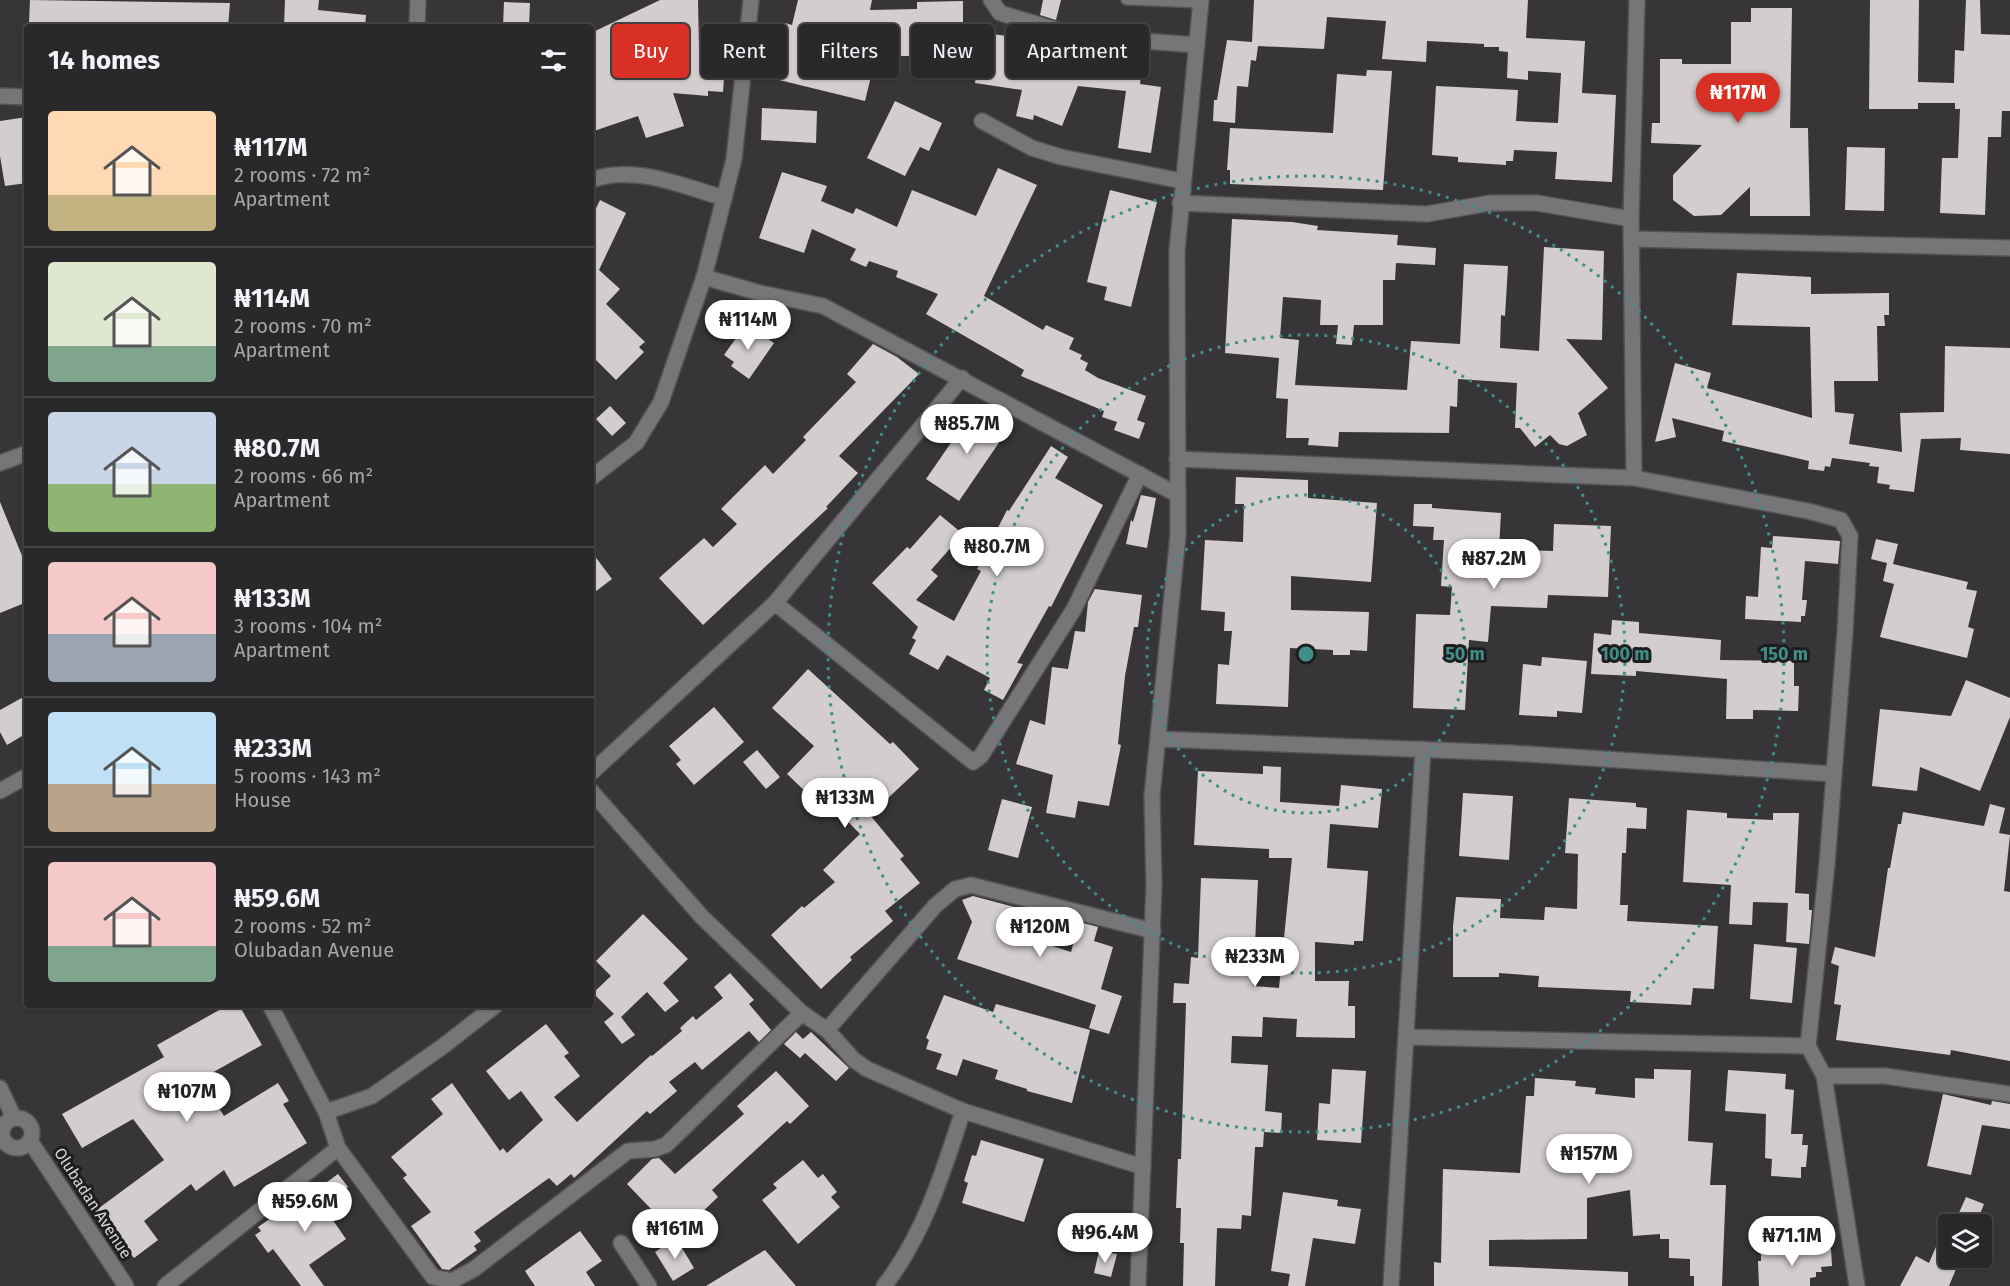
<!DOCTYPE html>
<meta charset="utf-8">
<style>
:root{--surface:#29282a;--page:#313032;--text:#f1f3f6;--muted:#a5a6a8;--line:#454447;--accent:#d93025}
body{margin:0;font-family:"Fira Sans",sans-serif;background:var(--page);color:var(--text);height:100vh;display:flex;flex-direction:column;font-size:22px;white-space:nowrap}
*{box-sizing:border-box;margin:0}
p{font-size:20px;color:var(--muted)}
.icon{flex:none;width:33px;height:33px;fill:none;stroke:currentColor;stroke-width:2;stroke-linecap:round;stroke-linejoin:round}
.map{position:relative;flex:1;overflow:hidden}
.drawer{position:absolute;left:24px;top:24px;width:570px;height:984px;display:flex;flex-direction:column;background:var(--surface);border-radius:6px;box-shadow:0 2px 4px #0004,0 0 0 2px var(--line)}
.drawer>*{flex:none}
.banner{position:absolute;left:612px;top:24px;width:570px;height:54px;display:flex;gap:12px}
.tools{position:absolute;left:1938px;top:1214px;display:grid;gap:12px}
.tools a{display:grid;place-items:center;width:54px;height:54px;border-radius:6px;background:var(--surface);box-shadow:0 2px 4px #0004,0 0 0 2px var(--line);font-size:30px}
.price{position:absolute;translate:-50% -51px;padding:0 14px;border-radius:21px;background:#fff;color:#222;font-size:20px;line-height:39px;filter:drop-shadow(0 2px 3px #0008)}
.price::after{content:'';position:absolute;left:50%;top:36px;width:18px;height:14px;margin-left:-9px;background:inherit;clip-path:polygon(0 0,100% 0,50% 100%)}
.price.active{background:var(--accent);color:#fff}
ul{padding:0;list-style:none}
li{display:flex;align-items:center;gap:18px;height:150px;padding:0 24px}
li+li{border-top:2px solid var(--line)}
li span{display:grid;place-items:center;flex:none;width:168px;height:120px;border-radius:6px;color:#555}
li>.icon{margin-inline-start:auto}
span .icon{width:72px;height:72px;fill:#fffc;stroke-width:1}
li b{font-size:26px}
h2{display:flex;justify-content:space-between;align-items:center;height:72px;padding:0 24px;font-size:26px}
.chip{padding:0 21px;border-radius:6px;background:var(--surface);box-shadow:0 2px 4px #0004,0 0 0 2px var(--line);font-size:21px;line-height:54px}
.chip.active{background:var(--accent);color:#fff}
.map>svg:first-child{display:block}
</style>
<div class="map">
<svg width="2010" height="1286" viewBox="0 0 2010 1286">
<rect width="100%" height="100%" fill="#373538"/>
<g fill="#d3cecd">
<path d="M30,0L230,3L228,27H81L29,23Z"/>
<path d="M285,0H319L318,10L366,15L365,27H284Z"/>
<path d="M660,0H698L699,47L726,49L723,92L708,91V96L673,93L684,126L646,138L638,116L591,132V33Z"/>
<path d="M798,0H872L870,10L917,9V2L963,1V30L1029,39H1034L1035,34L1051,38L1050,42L1078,49L1143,56L1140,84L1161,87L1151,153L1118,148L1126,91L1078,86L1062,126L1034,115L1033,120L1016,116L1022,90L975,83L979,56H876L865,101L771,78L785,23L792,25Z"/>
<path d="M1043,0H1061L1056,20L1040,15Z"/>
<path d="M1254,0H1528L1526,38L1585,41L1582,93L1616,95L1612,182L1555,179L1557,152L1514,150L1513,161H1506V165L1458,162V157L1432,155L1436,86L1518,90L1516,121L1558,123L1561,73L1528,71V80L1507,78L1508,52L1499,51V47H1484V44L1427,41L1426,62L1382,59L1386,21L1327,17L1324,49L1258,46L1256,61L1251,60L1248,87L1237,86L1235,123L1213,121L1214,100H1217L1227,40L1252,42Z"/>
<path d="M1870,0H1919L1918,82L1954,83L1955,50L1964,51L1966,0H1980L1981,34L2010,35V111H2002L2001,137H1988L1985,215L1940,213L1942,158H1958L1960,109H1955V103H1918V109H1869Z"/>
<path d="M504,2L530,3L529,27H503Z"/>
<path d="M1751,8H1792L1790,128H1808L1810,216H1750V187L1721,215L1694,216L1673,200V175L1702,145L1651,143L1652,123H1660V59H1682V64H1731V22H1751Z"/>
<path d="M1367,70L1392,71L1383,190L1230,184V170H1227L1230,128L1333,133L1337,74L1366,76Z"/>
<path d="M895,101L942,123L929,151L920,147L905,176L867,158Z"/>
<path d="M762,108L817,111L816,143L761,140Z"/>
<path d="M27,117V183L5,186L0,156V121Z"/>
<path d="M1847,147L1885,148L1884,211L1845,210Z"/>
<path d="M998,168L1037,185L984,296L1043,330L1046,325L1074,338L1069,349L1082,355L1080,359L1088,363L1085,370L1098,378L1146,396L1137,420L1145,423L1139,439L1114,430L1117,422L1102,417L1104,411L1021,376L1024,370L926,314L938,294L896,277L898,271L869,261L866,267L850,260L856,249L812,229L804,253L759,238L782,172L827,186L821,201L853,214L856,208L897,227L912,190L976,216Z"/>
<path d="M1110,190L1157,202L1131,307L1104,300L1107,287L1087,282Z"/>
<path d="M600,200L626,213L599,270L620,289L606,304L645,342L639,347L644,352L616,380L591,355V219Z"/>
<path d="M1232,219L1292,222L1318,226L1317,230L1398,235L1397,245L1436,248L1435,265L1396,263L1395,280H1383V325H1354L1352,345L1336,344L1338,325H1320L1321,300L1283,297L1280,338L1299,340L1295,385L1407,390L1411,341L1460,344L1464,264L1508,266L1505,316L1501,315L1500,348L1539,351L1544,247L1604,251L1602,340L1566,339L1608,388L1578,413L1587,435L1567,446L1559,444L1550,435L1535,447L1520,428H1515L1517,383L1458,379L1457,407L1450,406L1449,433L1339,432L1338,447L1308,445L1309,438H1286L1288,399L1276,398L1279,358L1225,353Z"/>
<path d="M1737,273L1811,277V294L1889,293V315H1884L1885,326H1877L1878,381H1834L1835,412L1854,414L1849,444L1902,452L1900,413L1944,412L1945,346L2010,348V454L1960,450L1961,438L1921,439L1914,492L1889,489L1890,485L1877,483L1879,467L1869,466L1870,463L1832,458L1830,467L1825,466L1824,471L1808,469L1809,461L1722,441L1724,431L1672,418L1676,437L1655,442L1675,363L1711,373L1707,388L1812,418L1810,327L1732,325Z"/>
<path d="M746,324L774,343L749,379L731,366L734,362L724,355Z"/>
<path d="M873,344L897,357L919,374L839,456L858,473L826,507L828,508L703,625L659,578L704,538L713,547L737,524L721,509L765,465L773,474L806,440L803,437L856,382L847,374Z"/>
<path d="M610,406L626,423L612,436L596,419Z"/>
<path d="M975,408L1007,431L959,501L926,479Z"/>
<path d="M1051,446L1068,457L1055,478L1103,505L1051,607L1049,606L1017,663L1023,664L1003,700L984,690L990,678L947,655L938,670L909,654L916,640L912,638L918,627L872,583L907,547L910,549L940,515L963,534L931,570L938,576L916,600L954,621L981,571L977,569L1007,510L1009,511Z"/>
<path d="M1236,477L1308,480V498L1377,503L1371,582L1291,576V610L1369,612L1367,651L1350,650V655H1333V650L1290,648L1288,707L1216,704L1218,664L1229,665L1232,631H1224L1225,612L1201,610L1205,540L1243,542L1244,504H1235Z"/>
<path d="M1141,495L1156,498L1147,548L1126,544L1131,520L1133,522Z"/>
<path d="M0,502L27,568V602L0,613Z"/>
<path d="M1414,504H1432V508L1501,513L1499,549L1553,551L1554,524L1611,526L1608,597L1548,595L1547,608L1491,606L1488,642L1469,640L1465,710L1413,708L1416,614L1450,615L1452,587L1441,586L1444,540H1433L1434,527L1413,526Z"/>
<path d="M1773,536L1840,541L1838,564L1805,561L1802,600H1807L1805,616H1801V622L1745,619L1746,596L1758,597L1761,547L1772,548Z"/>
<path d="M1876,539L1898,544L1893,564L1968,582L1966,589L1977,591L1968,627L1974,629L1967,658L1880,637L1894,584L1883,581L1887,563L1871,559Z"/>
<path d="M591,551L612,579L591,595Z"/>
<path d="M1095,589L1142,595L1138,627H1134L1125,676L1118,744L1121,745L1109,806L1078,801L1075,818L1046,813L1053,775L1016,764L1030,720L1045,725L1052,667L1068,669L1075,631L1085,632L1088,602Z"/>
<path d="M1612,620L1639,622V633L1721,640L1720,660L1794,661V686H1799L1798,711L1753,710V719H1726L1727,679L1636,671V676L1591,674L1594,633L1611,635Z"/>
<path d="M1542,657L1587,661L1582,713L1557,711V717L1519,715L1523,664L1541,666Z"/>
<path d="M808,669L890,744L893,742L919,769L870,815L904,856L900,859L920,883L885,911L893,921L850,957L852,960L821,989L771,935L802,906L804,908L835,882L823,870L860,834L815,788L808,794L787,774L814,746L772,708Z"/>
<path d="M1966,680L2010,698V717L1980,791L1920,767L1917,791L1872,786L1880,709L1951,716Z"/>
<path d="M27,695V733L7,745L0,732V710Z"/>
<path d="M714,707L744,742L694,785L676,764L681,760L669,746Z"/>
<path d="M757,750L780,777L766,789L743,762Z"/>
<path d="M1263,766L1281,767L1280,802L1339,806L1341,785L1382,789L1378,828L1330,824L1327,868L1368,871L1363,941H1354V945L1315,942V981H1349L1348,1006H1355V1038L1296,1037L1297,1019L1263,1017L1262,1037L1232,1036L1231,1063L1268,1065L1265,1111L1282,1113L1281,1133L1264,1132L1263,1147H1255L1251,1216L1242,1215L1241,1229L1217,1228L1215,1286H1183L1184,1243H1180L1181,1208H1176L1178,1159H1181L1186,1003H1173L1174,983L1189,984L1191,957L1198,958L1201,878L1258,880L1253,986L1279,988L1292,858H1269V849L1194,845L1198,771L1263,774Z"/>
<path d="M1463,793L1513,796L1509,860L1459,856Z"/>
<path d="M1569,798L1636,803V807L1647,808L1646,829L1627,828L1626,853H1622L1620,905H1628L1627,921L1718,926L1714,989L1693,988L1691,1005L1630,1002L1631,991L1538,987L1539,976L1499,973V977H1453V926L1456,897L1501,899L1500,918L1544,920L1545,907L1577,909L1578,854L1565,853Z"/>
<path d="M1002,799L1032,807L1018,858L988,850Z"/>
<path d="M1990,804L2005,808L1999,833L2010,835L2004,891L2010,892V1061L1951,1050L1950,1055L1836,1040L1841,1005L1834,1004L1839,966L1831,963L1835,947L1875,957L1888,868H1890L1898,824H1901L1903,812L1984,826Z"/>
<path d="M1687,810L1727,813V818L1773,820V813H1799L1795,893L1809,894V910H1812L1809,944L1786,942L1788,903L1753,902L1752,925L1729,924L1731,885L1683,882Z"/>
<path d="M973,896L1025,910L1019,935L1071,952L1079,922L1098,927L1094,941L1113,947L1101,989L1122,996L1109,1034L1089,1028L1096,1005L957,959L972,922L962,900Z"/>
<path d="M643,914L688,959L663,983L679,1001L665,1012L647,992L621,1017L635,1035L622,1044L604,1022L614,1014L593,993L611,976L596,961Z"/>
<path d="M1754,944L1797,948L1792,1003L1750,999Z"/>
<path d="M730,973L754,1000L749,1004L771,1030L759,1042L749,1031L702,1070L695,1062L669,1082L677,1091L650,1114L647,1111L574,1178L571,1174L557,1186L549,1178L474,1232L481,1241L474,1246L477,1250L449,1270L442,1269L411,1226L431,1212L403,1178L407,1175L391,1157L443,1114L431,1099L452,1083L500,1151L503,1148L507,1153L543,1120L521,1091L509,1100L486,1071L546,1024L569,1053L564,1056L580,1076L554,1097L577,1122L651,1055L652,1056L682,1031L680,1028L693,1016L696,1020L723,998L714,987Z"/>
<path d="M944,995L993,1012L996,1004L1090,1030L1072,1103L1027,1091V1089L995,1079L998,1070L963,1059L957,1076L936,1069L942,1054L926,1049L929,1040L926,1038Z"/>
<path d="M228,1005H239L262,1045L201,1079L224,1116L278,1083L289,1101L283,1104L307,1143L234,1187L224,1170L196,1191L191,1184L144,1221L158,1240L134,1258L95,1211L164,1160L133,1119L82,1148L62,1114L164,1057L157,1045Z"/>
<path d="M796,1032L803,1039L811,1032L849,1068L836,1081L805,1053L800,1058L784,1044Z"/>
<path d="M1332,1069L1366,1071L1361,1143L1317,1140L1319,1103L1330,1104Z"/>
<path d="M1654,1069L1691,1070L1688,1141L1713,1143L1710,1185H1726L1722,1286H1694V1276H1690V1259L1669,1258V1239H1660V1234L1633,1236L1630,1190L1587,1198V1239L1489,1240V1266L1628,1272V1286H1434V1262L1441,1263L1443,1169L1520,1173L1526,1096H1534L1535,1078L1576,1081L1575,1086L1596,1088L1595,1094L1635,1098V1078L1654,1079Z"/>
<path d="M1728,1070L1786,1074L1785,1089L1794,1090L1791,1134H1803L1802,1145H1808L1806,1167H1801V1178L1771,1176L1772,1159L1765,1158L1766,1114L1725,1111Z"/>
<path d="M776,1071L809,1106L790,1124L787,1121L712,1190L718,1197L677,1236L627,1184L652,1159L659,1158L675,1174L744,1114L737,1106Z"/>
<path d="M1943,1094L1991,1105L1992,1101L2010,1104V1129L1982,1125L1971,1175L1927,1166Z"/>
<path d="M981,1140L1044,1159L1024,1222L962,1203L968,1183L964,1181L972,1155L976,1156Z"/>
<path d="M803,1160L818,1178L823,1174L837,1192L831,1197L840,1207L798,1244L762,1200L777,1188L773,1184Z"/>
<path d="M338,1174L348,1187L325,1203L333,1214L330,1216L346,1239L309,1265L324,1286H301L273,1249L268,1253L255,1235L261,1231L258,1227L274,1216L276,1219Z"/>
<path d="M1283,1192L1338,1200L1337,1206L1361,1209L1355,1244L1313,1238L1305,1286H1288L1290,1274L1271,1271Z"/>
<path d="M1966,1197L1984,1204L1976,1224H1954Z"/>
<path d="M1948,1219V1257H1961L1949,1286H1900L1916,1256L1929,1263Z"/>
<path d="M580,1231L602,1261L586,1272L595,1286H535L525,1271Z"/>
<path d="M676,1238L694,1268L673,1281L655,1252Z"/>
<path d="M1831,1249L1832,1266L1821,1267L1822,1272H1816V1277L1810,1278V1286H1759L1758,1261H1761V1252Z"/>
<path d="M765,1250L796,1286H706Z"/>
<path d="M1099,1251L1117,1254L1111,1277L1094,1273Z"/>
</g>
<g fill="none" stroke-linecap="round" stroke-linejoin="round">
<defs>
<path id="service" d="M1126,0L1201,3"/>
<g id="minor">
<path d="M991,0L1000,13L1077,36L1197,45"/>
<path d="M417,27L418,0"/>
<path d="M0,96L27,97"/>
<path d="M982,121L1032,148L1061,157L1182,181"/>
<path d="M591,180C634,164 682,186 724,198"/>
<path d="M1180,203L1427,214L1490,203H1537L1631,219"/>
<path d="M1631,239L2010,248"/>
<path d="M704,277L760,293L823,306L1178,495"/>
<path d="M1177,459L1634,478L1808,511L1841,520L1850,536L1845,632L1827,864L1808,1046L1824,1076L1857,1286"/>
<path d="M0,463L27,453"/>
<path d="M591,478L636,443L661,402L704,277L734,159L751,0"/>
<path d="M1634,478L1631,219L1637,0"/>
<path d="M775,603L973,762L981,756L1074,609L1140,474"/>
<path d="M1159,739L1511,753L1834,774"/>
<path d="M591,773L775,603L962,378"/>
<path d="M0,791L27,776"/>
<path d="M591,791L702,917L802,1013L827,1030L854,1060L867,1069L963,1111L1143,1167"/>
<path d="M270,1005L326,1112L338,1148L433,1277L452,1281L474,1269L628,1151L655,1149L666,1145L802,1013"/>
<path d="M827,1030L935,906L955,889L971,885L1153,931"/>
<path d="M1406,1037L1808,1046"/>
<path d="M1824,1076H1885L2010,1094"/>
<path d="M0,1088L14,1118"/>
<path d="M326,1112L372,1096L442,1047L496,1005"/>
<path d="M621,1243L649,1286"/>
<path d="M165,1286L338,1148"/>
<path d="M884,1286C924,1235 943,1172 963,1111"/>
<path d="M1138,1286L1154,885L1152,796L1178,535L1177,251L1201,0"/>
<path d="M1391,1286L1423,749"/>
</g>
<g id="tertiary">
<circle cx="17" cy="1133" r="15"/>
<path d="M30,1141L126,1286"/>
</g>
</defs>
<use href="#service" stroke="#535154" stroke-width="12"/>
<use href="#minor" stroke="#535154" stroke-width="18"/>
<use href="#tertiary" stroke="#535154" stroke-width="18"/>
<use href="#service" stroke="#777578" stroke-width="9"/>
<use href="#minor" stroke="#777578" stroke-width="15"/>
<use href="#tertiary" stroke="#777578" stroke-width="15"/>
</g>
<g fill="none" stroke="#418e89" stroke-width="3" stroke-dasharray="3 6">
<circle cx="1306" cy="654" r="159"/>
<circle cx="1306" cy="654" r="319"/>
<circle cx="1306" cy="654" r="478"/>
</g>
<g text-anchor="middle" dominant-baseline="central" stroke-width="6" stroke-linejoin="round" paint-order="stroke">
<g font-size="16" fill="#d8d7d9" stroke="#1e1d1f">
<text transform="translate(93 1203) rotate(57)">Olubadan Avenue</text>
</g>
</g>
<circle cx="1306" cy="654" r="9" fill="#418e89" stroke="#1e1d1f" stroke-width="3"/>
<g font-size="18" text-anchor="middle" font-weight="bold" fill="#418e89" stroke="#1e1d1f" stroke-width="6" stroke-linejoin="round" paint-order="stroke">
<text x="1465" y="660">50 m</text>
<text x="1625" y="660">100 m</text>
<text x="1784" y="660">150 m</text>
</g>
</svg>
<div class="tools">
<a><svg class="icon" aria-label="layers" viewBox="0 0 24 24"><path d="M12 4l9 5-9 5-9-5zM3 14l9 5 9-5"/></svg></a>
</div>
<b class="price active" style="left:1738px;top:124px">₦117M</b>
<b class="price" style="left:748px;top:351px">₦114M</b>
<b class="price" style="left:967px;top:455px">₦85.7M</b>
<b class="price" style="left:997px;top:578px">₦80.7M</b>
<b class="price" style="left:1494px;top:590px">₦87.2M</b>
<b class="price" style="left:845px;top:829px">₦133M</b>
<b class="price" style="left:1040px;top:958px">₦120M</b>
<b class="price" style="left:1255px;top:988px">₦233M</b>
<b class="price" style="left:187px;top:1123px">₦107M</b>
<b class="price" style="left:1589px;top:1185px">₦157M</b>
<b class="price" style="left:305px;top:1233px">₦59.6M</b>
<b class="price" style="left:675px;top:1260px">₦161M</b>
<b class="price" style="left:1105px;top:1264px">₦96.4M</b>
<b class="price" style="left:1792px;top:1267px">₦71.1M</b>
<div class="banner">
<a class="chip active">Buy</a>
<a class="chip">Rent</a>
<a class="chip">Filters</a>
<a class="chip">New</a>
<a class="chip">Apartment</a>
</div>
<section class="drawer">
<h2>14 homes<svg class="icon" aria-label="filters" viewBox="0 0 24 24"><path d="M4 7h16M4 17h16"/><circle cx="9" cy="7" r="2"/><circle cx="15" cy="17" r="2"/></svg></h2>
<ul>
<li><span style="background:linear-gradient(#ffd9b3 70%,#c2b280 0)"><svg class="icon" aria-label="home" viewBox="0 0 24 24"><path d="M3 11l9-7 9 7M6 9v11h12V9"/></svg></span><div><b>₦117M</b><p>2 rooms · 72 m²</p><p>Apartment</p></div></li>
<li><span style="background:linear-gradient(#dfe7d0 70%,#7fa58c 0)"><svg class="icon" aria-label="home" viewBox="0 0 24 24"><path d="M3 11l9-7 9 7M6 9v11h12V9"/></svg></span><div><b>₦114M</b><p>2 rooms · 70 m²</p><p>Apartment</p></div></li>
<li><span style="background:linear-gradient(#c9d6e8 60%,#8fb573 0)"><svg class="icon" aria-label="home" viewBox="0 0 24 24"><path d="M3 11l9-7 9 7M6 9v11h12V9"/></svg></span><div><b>₦80.7M</b><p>2 rooms · 66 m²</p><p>Apartment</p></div></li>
<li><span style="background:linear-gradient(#f6c9c9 60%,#9aa5b1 0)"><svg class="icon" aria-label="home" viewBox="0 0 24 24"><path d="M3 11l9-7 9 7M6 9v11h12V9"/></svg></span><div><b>₦133M</b><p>3 rooms · 104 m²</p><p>Apartment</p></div></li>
<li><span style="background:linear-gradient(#bfe0f5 60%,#b9a48a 0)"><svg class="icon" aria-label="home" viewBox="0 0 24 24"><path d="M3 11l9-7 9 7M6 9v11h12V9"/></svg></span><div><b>₦233M</b><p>5 rooms · 143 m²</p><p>House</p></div></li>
<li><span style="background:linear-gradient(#f6c9c9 70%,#7fa58c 0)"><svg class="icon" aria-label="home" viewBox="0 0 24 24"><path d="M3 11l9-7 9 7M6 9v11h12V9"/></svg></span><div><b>₦59.6M</b><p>2 rooms · 52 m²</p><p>Olubadan Avenue</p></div></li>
</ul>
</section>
</div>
